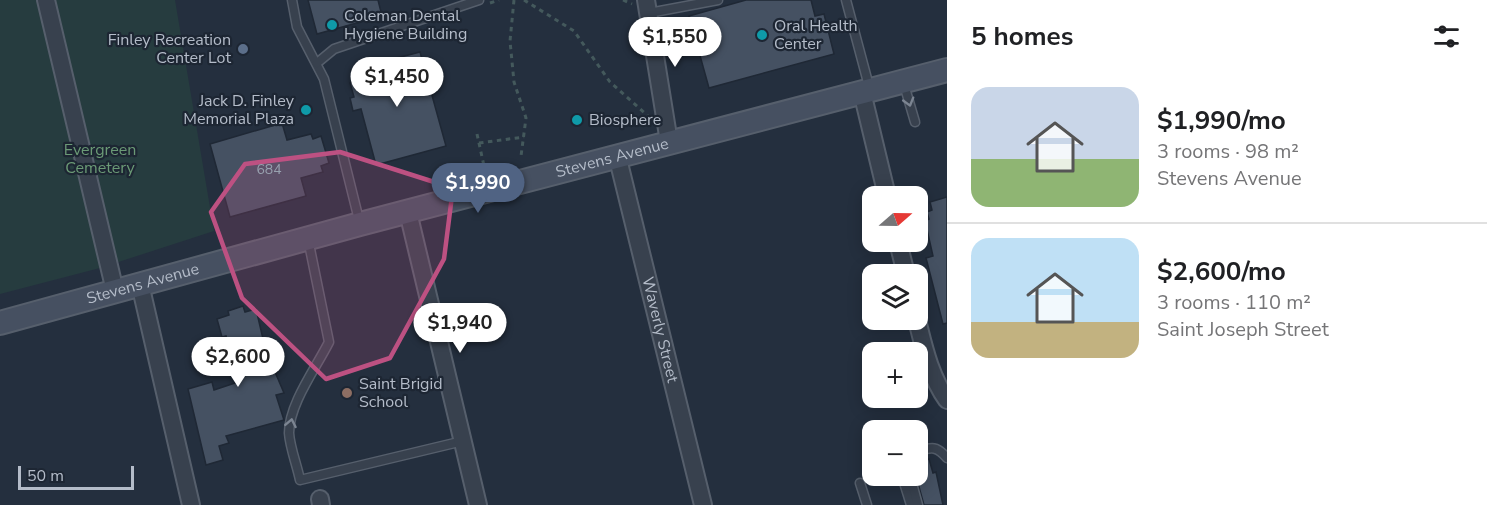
<!DOCTYPE html>
<meta charset="utf-8">
<style>
:root{--surface:#fff;--page:#f6f6f6;--text:#202124;--muted:#757577;--line:#e0e0e0;--accent:#506383}
body{margin:0;font-family:"Nunito Sans",sans-serif;background:var(--page);color:var(--text);height:100vh;display:flex;flex-direction:column;font-size:22px;white-space:nowrap}
*{box-sizing:border-box;margin:0}
p{font-size:20px;color:var(--muted)}
.icon{flex:none;width:33px;height:33px;fill:none;stroke:currentColor;stroke-width:2;stroke-linecap:round;stroke-linejoin:round}
.map{position:relative;flex:1;overflow:hidden}
.side{display:flex;flex-direction:column;background:var(--surface);width:540px}
.side>*{flex:none}
.needle{width:39px;rotate:70deg}
.buttons{position:absolute;left:862px;top:186px;display:grid;gap:12px}
.buttons a{display:grid;place-items:center;width:66px;height:66px;border-radius:12px;background:var(--surface);box-shadow:0 3px 15px #0003;font-size:30px}
.scale{position:absolute;left:18px;bottom:15px;width:116px;box-sizing:border-box;padding-left:6px;border:3px solid #b4bcc9;border-top:0;font-size:16px;line-height:21px;white-space:nowrap;color:#b4bcc9;-webkit-text-stroke:4px #1d2633;paint-order:stroke}
.price{position:absolute;translate:-50% -51px;padding:0 14px;border-radius:21px;background:#fff;color:#222;font-size:20px;line-height:39px;filter:drop-shadow(0 2px 3px #0008)}
.price::after{content:'';position:absolute;left:50%;top:36px;width:18px;height:14px;margin-left:-9px;background:inherit;clip-path:polygon(0 0,100% 0,50% 100%)}
.price.current{background:var(--accent);color:#fff}
ul{padding:0;list-style:none}
li{display:flex;align-items:center;gap:18px;height:150px;padding:0 24px}
li+li{border-top:2px solid var(--line)}
li span{display:grid;place-items:center;flex:none;width:168px;height:120px;border-radius:18px;color:#555}
li>.icon{margin-inline-start:auto}
span .icon{width:72px;height:72px;fill:#fffc;stroke-width:1}
li b{font-size:26px}
h2{display:flex;justify-content:space-between;align-items:center;height:72px;padding:0 24px;font-size:26px}
main{display:flex;flex:1;min-height:0}
.map>svg:first-child{display:block}
</style>
<main>
<div class="map">
<svg width="947" height="505" viewBox="0 0 947 505">
<rect width="100%" height="100%" fill="#242f3e"/>
<path fill="#263c3f" d="M0,0H175L214,231L100,268L0,294Z"/>
<g fill="#455162" stroke="#1f2835" stroke-width="1.5">
<path d="M308,0H378L382,16L317,34Z"/>
<path d="M746,0H811L815,16L824,14L834,54L709,88L689,16Z"/>
<path d="M420,52L446,146L376,165L361,109L353,111L350,98L354,97L350,83L355,81L351,70Z"/>
<path d="M282,123L287,140L311,134L313,139L321,136L329,163L321,166L323,172L301,178L306,196L230,217L210,144Z"/>
<path d="M947,197V323L943,324L926,258L933,256L925,221L929,219L927,212L932,210L930,202Z"/>
<path d="M243,306L245,312L256,309L271,373L275,372L284,393L276,395L284,420L226,436L229,443L219,446L223,460L206,465L188,389L212,382L214,390L238,382L226,336L222,337L217,319L229,315L228,311Z"/>
<path d="M929,459L933,473L936,472L943,505H924L916,476L918,462Z"/>
</g>
<g fill="none" stroke-linecap="round" stroke-linejoin="round">
<defs>
<g id="lane">
<path d="M292,0L297,27L324,79L360,224"/>
<path d="M846,0L870,90"/>
<path d="M649,13L718,0"/>
<path d="M317,63L334,49L479,0"/>
<path d="M903,81L915,122"/>
<path d="M308,239L329,342C316,368 289,404 289,433C290,448 297,465 300,480L463,441"/>
<path d="M918,451C932,447 937,446 947,458"/>
<path d="M902,476L911,505"/>
<path d="M910,476L918,505"/>
<path d="M860,483L867,505"/>
</g>
<g id="street">
<path d="M46,0L115,291"/>
<path d="M646,0L669,142"/>
<path d="M862,92L887,196"/>
<path id="s1" d="M617,155L703,505"/>
<path d="M408,212L478,505"/>
<path d="M898,242L906,274"/>
<path d="M140,284L191,505"/>
<path d="M917,320C924,348 930,376 947,400"/>
<path d="M320,499L321,505"/>
</g>
<g id="secondary">
<path id="s2" d="M0,323L360,224L947,70"/>
</g>
</defs>
<use href="#lane" stroke="#565f6c" stroke-width="11"/>
<use href="#street" stroke="#565f6c" stroke-width="20"/>
<use href="#secondary" stroke="#565f6c" stroke-width="26"/>
<g stroke="#44595c" stroke-width="3" stroke-dasharray="4.5 4.5" stroke-linecap="butt">
<path d="M514,0L510,41L514,82L526,118L521,156"/>
<path d="M524,0L574,31L610,82L648,116"/>
<path d="M623,0L632,4"/>
<path d="M490,3L499,0"/>
<path d="M477,134L484,166"/>
<path d="M479,143L524,137"/>
</g>
<use href="#lane" stroke="#38414e" stroke-width="8"/>
<use href="#street" stroke="#38414e" stroke-width="16"/>
<use href="#secondary" stroke="#465061" stroke-width="22"/>
</g>
<defs><path id="oneway-chevron" d="M-2-3.5L2.5 0L-2 3.5" fill="none" stroke-width="1.6" stroke-linecap="round" stroke-linejoin="round" transform="scale(1.5)"/></defs>
<g stroke="#7c8592">
<use href="#oneway-chevron" transform="translate(909 102) rotate(74)"/>
<use href="#oneway-chevron" transform="translate(291 423) rotate(-79)"/>
</g>
<path fill="#bd5182" fill-opacity="0.2" stroke="#bd5182" stroke-width="4.5" stroke-linejoin="round" d="M340,152L453,188L444,259L390,358L326,379L242,298L211,212L245,164Z"/>
<g fill="#0f9aa8" stroke="#1d2633" stroke-width="2">
<circle cx="332" cy="25" r="6"/>
<circle cx="762" cy="35" r="6"/>
<circle cx="306" cy="110" r="6"/>
<circle cx="577" cy="120" r="6"/>
</g>
<circle fill="#5c6f8a" stroke="#1d2633" stroke-width="2" cx="243" cy="49" r="6"/>
<circle fill="#8d6e63" stroke="#1d2633" stroke-width="2" cx="347" cy="393" r="6"/>
<g text-anchor="middle" dominant-baseline="central" stroke-width="4.5" stroke-linejoin="round" paint-order="stroke">
<g font-size="14" fill="#98a1af">
<text x="269" y="169">684</text>
</g>
<g font-size="16" fill="#b4bcc9" stroke="#1d2633" text-anchor="start">
<text x="344" y="16">Coleman Dental<tspan x="344" dy="18">Hygiene Building</tspan></text>
<text x="774" y="26">Oral Health<tspan x="774" dy="18">Center</tspan></text>
<text x="231" y="40" text-anchor="end">Finley Recreation<tspan x="231" dy="18">Center Lot</tspan></text>
<text x="294" y="101" text-anchor="end">Jack D. Finley<tspan x="294" dy="18">Memorial Plaza</tspan></text>
<text x="589" y="120">Biosphere</text>
<text x="359" y="384">Saint Brigid<tspan x="359" dy="18">School</tspan></text>
</g>
<g font-size="16" fill="#6b9a76" stroke="#1d2633">
<text x="100" y="150">Evergreen<tspan x="100" dy="18">Cemetery</tspan></text>
</g>
<g font-size="16" fill="#b4bcc9" stroke="#1d2633">
<text stroke="none"><textPath href="#s2" startOffset="634">Stevens Avenue</textPath></text>
<text stroke="none"><textPath href="#s2" startOffset="148">Stevens Avenue</textPath></text>
<text stroke="none"><textPath href="#s1" startOffset="180">Waverly Street</textPath></text>
</g>
</g>
</svg>
<div class="buttons">
<a><svg class="needle" viewBox="-14 -14 28 28"><path d="M0-13l5 13h-10z" fill="#e53935"/><path d="M0 13l5-13h-10z" fill="#757577"/></svg></a>
<a><svg class="icon" aria-label="layers" viewBox="0 0 24 24"><path d="M12 4l9 5-9 5-9-5zM3 14l9 5 9-5"/></svg></a>
<a>+</a>
<a>−</a>
</div>
<div class="scale">50 m</div>
<b class="price" style="left:675px;top:68px">$1,550</b>
<b class="price" style="left:397px;top:108px">$1,450</b>
<b class="price current" style="left:478px;top:214px">$1,990</b>
<b class="price" style="left:460px;top:354px">$1,940</b>
<b class="price" style="left:238px;top:388px">$2,600</b>
</div>
<section class="side">
<h2>5 homes<svg class="icon" aria-label="filters" viewBox="0 0 24 24"><path d="M4 7h16M4 17h16"/><circle cx="9" cy="7" r="2"/><circle cx="15" cy="17" r="2"/></svg></h2>
<ul>
<li><span style="background:linear-gradient(#c9d6e8 60%,#8fb573 0)"><svg class="icon" aria-label="home" viewBox="0 0 24 24"><path d="M3 11l9-7 9 7M6 9v11h12V9"/></svg></span><div><b>$1,990/mo</b><p>3 rooms · 98 m²</p><p>Stevens Avenue</p></div></li>
<li><span style="background:linear-gradient(#bfe0f5 70%,#c2b280 0)"><svg class="icon" aria-label="home" viewBox="0 0 24 24"><path d="M3 11l9-7 9 7M6 9v11h12V9"/></svg></span><div><b>$2,600/mo</b><p>3 rooms · 110 m²</p><p>Saint Joseph Street</p></div></li>
</ul>
</section>
</main>
